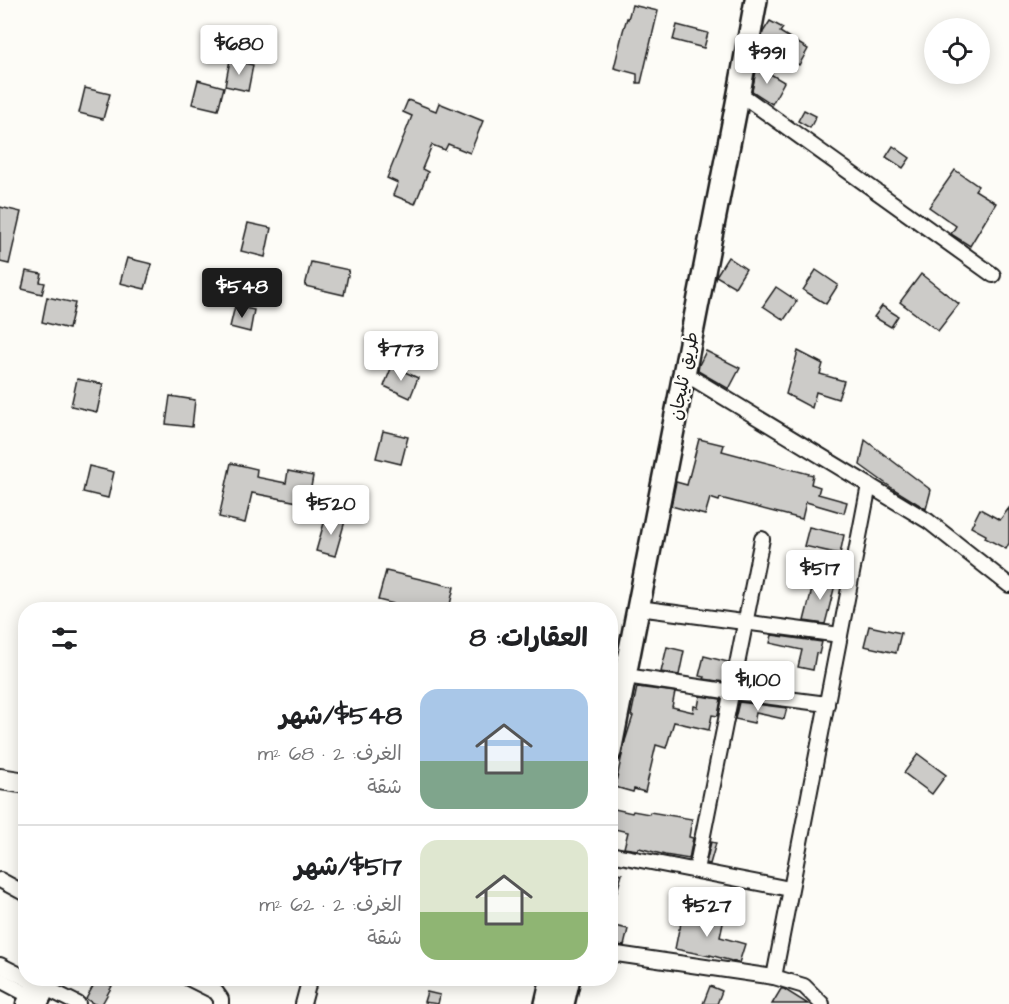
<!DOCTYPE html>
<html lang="ar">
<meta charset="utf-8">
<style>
:root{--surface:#fff;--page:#f2f2f2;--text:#202124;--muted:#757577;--line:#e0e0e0;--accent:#1c1c1c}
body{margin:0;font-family:"Architects Daughter","Playpen Sans Arabic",sans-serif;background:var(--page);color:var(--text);direction:rtl;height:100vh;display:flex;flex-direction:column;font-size:22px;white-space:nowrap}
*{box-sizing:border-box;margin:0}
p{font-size:20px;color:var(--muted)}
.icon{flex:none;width:33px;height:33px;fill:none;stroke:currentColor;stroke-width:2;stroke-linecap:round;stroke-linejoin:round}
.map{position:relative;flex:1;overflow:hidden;direction:ltr}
.drawer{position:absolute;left:18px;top:602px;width:600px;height:384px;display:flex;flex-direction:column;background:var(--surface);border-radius:24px;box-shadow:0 3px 15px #0003;direction:rtl}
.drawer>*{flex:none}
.buttons{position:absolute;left:924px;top:18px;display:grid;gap:12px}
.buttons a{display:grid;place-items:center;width:66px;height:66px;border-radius:50%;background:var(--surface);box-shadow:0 3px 15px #0003;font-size:30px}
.price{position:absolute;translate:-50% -51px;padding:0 14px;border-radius:6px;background:#fff;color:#222;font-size:20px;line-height:39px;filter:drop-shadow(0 2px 3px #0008)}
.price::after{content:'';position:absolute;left:50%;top:36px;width:18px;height:14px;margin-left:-9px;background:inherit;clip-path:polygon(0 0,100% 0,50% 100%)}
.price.on{background:var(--accent);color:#fff}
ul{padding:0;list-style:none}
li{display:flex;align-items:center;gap:18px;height:150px;padding:0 30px}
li+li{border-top:2px solid var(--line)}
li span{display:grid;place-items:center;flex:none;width:168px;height:120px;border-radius:18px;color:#555}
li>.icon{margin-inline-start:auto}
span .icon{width:72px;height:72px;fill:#fffc;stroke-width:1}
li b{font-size:26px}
h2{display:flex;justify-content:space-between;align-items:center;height:72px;padding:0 30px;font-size:26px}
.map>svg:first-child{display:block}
</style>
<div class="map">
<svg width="1009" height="1004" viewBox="0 0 1009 1004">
<rect width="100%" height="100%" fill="#fdfcf7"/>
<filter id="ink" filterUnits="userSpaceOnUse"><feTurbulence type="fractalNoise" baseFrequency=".0167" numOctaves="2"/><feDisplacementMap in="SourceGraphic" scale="12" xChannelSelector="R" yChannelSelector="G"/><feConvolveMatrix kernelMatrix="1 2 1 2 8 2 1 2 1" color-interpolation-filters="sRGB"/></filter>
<g filter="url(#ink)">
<g fill="#cccbc8" stroke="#1c1c1c" stroke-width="1.5">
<path d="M632,5L658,11L641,83H637V74L614,68L623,31L627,18L628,19Z"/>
<path d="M770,21L783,28L780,32L808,49L799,65L761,42L763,32Z"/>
<path d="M677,25L708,33L704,48L673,40Z"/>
<path d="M230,60L253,65L248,91L225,86Z"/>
<path d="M757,66L784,82L772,104L752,91Z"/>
<path d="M198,80L224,87L218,110L192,104Z"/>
<path d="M85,88L110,94L103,119L79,113Z"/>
<path d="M408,100L436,111L439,103L483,121L470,153L448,144L445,150L432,145L422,169L428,172L415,204L393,195L398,183L387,178L412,116L403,112Z"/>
<path d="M804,110L816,116L810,128L798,121Z"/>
<path d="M893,146L910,158L903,168L886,157Z"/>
<path d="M955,170L978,186L975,190L996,203L970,246L951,234L956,226L929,207Z"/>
<path d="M0,207L21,212L9,264L0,262Z"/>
<path d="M248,223L271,228L265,257L241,251Z"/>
<path d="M728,257L746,269L735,287L716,276Z"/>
<path d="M127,258L152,264L145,289L120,283Z"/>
<path d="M311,262L349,270L344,295L305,286Z"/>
<path d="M816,270L838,285L826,304L803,290Z"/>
<path d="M26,271L42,274L40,282L45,283L42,294L22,289Z"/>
<path d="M921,274L959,304L938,331L900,302Z"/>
<path d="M776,287L797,301L784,320L763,306Z"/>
<path d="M47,297L75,303L69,329L42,322Z"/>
<path d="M235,306L254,310L250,332L230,327Z"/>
<path d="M882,306L898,316L891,327L874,317Z"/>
<path d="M706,351L740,368L729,389L698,371L699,365Z"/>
<path d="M798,351L823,364L820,374L844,381L838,399L816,392L812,408L786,394Z"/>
<path d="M392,366L418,378L410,398L384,386Z"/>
<path d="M77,379L103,384L97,412L71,406Z"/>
<path d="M170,396L195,400L192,427L166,424Z"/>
<path d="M383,431L408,437L401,464L376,458Z"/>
<path d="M699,439L724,445L722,451L813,475L811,484L820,487L818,494L847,502L844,513L806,502L802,519L720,498L719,501L710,498L705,515L671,506L676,482L687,485Z"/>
<path d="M865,440L931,490L926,509L892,488L860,465Z"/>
<path d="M231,463L257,469L256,477L286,483L288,471L313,476L308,504L252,493L245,523L219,517Z"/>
<path d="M89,466L114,472L108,498L83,492Z"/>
<path d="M1009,508V543L1006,549L985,538L986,535L971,527L980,509L1000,520Z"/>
<path d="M326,516L345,521L335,556L316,551Z"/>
<path d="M809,527L844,535L840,554L804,546Z"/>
<path d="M386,571L454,587L449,609H423L406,605V607L378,600Z"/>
<path d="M815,577L836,581L825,624L804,621Z"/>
<path d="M869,626L901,633L896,653L864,646Z"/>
<path d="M772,635L822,642L819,654L816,653L813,670L798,667L802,650L770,643Z"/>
<path d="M667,647L684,651L679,675L661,672Z"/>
<path d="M704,656L728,662L724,682L704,679L705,677L699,676Z"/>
<path d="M746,666L754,667L750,685L742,684Z"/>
<path d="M637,687L675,692L672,707L693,712L694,706L698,707L700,696L721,699L718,716L712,715L709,730L674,722L666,748L656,745L645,792L634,789L633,792L615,787L625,741L633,716H631Z"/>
<path d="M739,702L787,708L784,719L756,713L754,723L735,719Z"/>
<path d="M918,754L946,775L932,794L904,773Z"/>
<path d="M610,808L632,813L633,811L649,814L650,812L692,819L689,837L693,838L689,859L665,855L639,848L638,850L624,848L628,832L610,828Z"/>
<path d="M711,842L716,843L710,864L706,863Z"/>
<path d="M610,871L622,874L614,902H610Z"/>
<path d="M682,912L703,914L724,919L720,937L745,944L739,963L710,955V956L675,949L679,929H680Z"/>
<path d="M610,925L628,929L624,946L610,944Z"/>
<path d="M97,979L112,986L102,1004H94L86,999Z"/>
<path d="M710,986L722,991L717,1004H703Z"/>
<path d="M781,989H784L808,1004H772Z"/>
<path d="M427,992L440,995L438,1004L424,1002Z"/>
</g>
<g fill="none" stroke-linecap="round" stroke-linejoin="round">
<defs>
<g id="minor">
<path d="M739,93L993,275"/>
<path d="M684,373L928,521L1009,585"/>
<path d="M639,608L840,635"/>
<path d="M626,676L732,692L827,704"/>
<path d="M610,854L790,889"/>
<path d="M696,870L762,539"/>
<path d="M0,880L26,894"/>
<path d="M610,953L774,977L804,986L822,1004"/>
<path d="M0,965L26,978"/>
<path d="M774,977L869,485"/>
<path d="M26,978L78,1004"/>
<path d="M188,978L216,992L221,999V1004"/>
<path d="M0,980L38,1000"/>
<path d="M303,1004L310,978"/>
</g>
<g id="tertiary">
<path d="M25,1004L38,978"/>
<path d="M39,1004L52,978"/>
</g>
<path id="secondary" d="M0,779L26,783"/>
<g id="primary">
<path d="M610,752L739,93L756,0"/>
<path d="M546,1004L552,978"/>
<path d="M563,1004L569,978"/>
</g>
</defs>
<use href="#minor" stroke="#1c1c1c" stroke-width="18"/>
<use href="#tertiary" stroke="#1c1c1c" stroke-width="21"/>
<use href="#secondary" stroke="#1c1c1c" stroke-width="24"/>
<use href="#primary" stroke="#1c1c1c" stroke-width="26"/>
<use href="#minor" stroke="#fdfcf7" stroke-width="14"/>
<use href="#tertiary" stroke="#fdfcf7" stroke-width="16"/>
<use href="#secondary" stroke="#fdfcf7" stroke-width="20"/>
<use href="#primary" stroke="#fdfcf7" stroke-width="21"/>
</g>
</g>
<g text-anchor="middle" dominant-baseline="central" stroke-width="4.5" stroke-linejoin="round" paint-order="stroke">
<g font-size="18" fill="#1c1c1c" stroke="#fdfcf7">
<text transform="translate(684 376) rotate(-79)">طريق ثليجان</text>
</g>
</g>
</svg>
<div class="buttons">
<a><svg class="icon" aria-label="locate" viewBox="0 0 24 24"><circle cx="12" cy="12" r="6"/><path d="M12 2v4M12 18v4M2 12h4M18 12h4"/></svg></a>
</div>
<b class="price" style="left:239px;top:76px">$680</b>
<b class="price" style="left:767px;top:85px">$991</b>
<b class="price on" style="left:242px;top:319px">$548</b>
<b class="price" style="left:401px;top:382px">$773</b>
<b class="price" style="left:331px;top:536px">$520</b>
<b class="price" style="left:820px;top:601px">$517</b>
<b class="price" style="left:758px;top:712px">$1,100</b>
<b class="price" style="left:707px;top:938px">$527</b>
<section class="drawer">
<h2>العقارات: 8<svg class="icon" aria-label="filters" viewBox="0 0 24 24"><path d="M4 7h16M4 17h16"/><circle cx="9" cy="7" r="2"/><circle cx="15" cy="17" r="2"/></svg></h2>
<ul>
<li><span style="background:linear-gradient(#a9c7e8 60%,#7fa58c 0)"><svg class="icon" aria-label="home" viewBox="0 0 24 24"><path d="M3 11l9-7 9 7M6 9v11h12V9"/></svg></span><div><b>$548/شهر</b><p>الغرف: 2 · 68 m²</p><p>شقة</p></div></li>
<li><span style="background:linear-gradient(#dfe7d0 60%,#8fb573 0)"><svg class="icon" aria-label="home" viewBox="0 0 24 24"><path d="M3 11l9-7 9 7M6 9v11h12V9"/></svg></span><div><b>$517/شهر</b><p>الغرف: 2 · 62 m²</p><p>شقة</p></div></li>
</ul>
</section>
</div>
